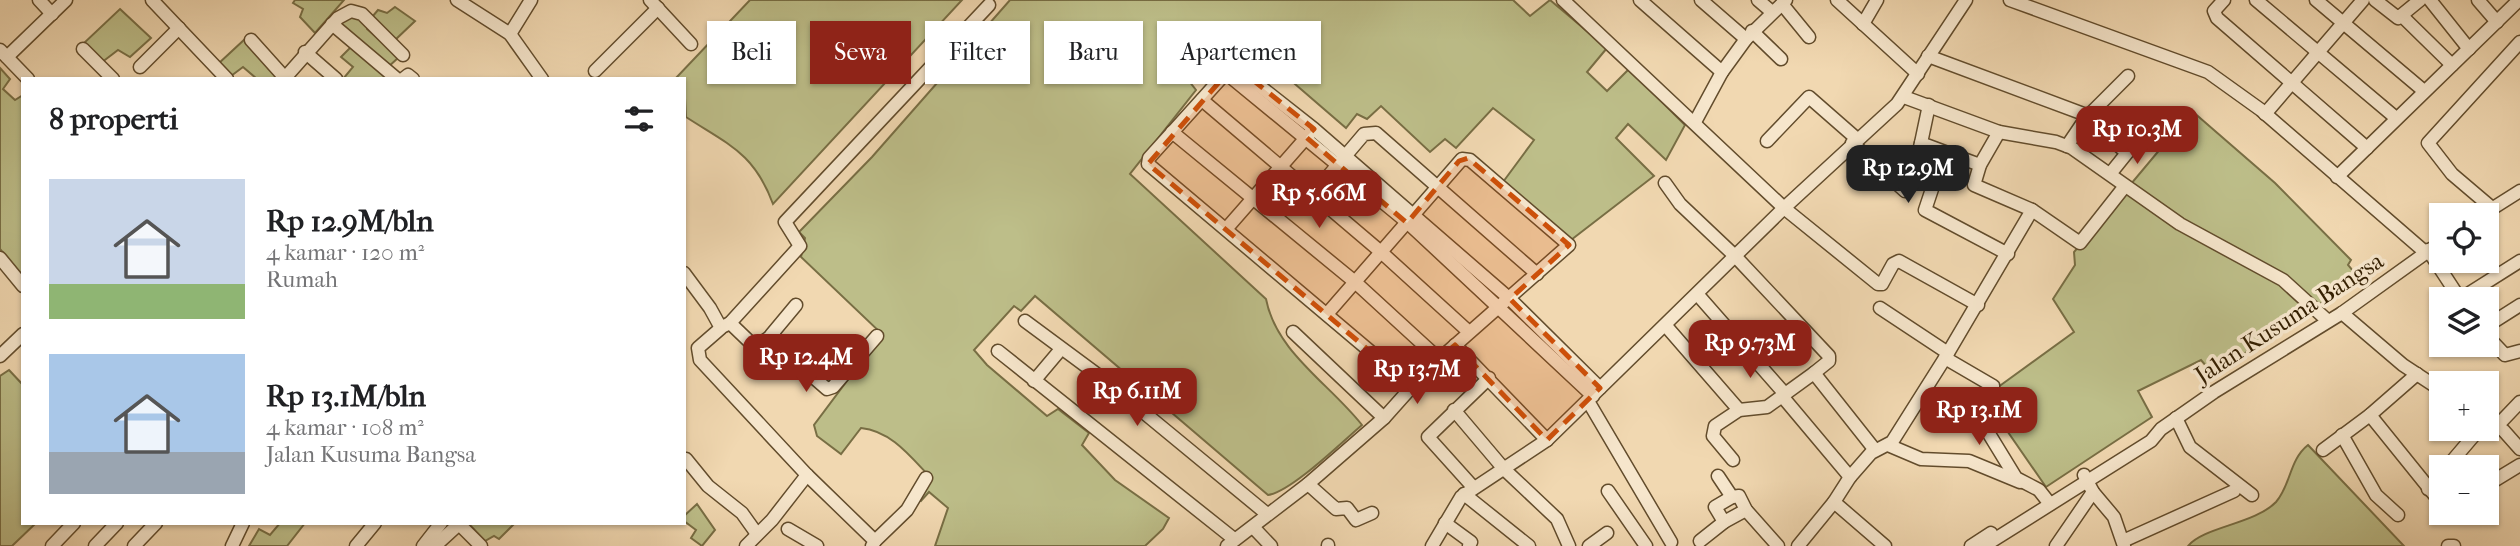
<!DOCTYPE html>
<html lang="id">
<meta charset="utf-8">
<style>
:root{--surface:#fff;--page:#f6f6f6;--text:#202124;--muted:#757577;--accent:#8f2418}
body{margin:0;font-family:"IM FELL French Canon",serif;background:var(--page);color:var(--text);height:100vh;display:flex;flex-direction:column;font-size:26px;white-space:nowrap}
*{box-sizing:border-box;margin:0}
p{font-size:23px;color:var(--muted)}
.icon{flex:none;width:38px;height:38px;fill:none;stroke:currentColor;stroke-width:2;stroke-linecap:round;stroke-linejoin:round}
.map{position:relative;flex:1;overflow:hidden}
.side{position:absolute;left:21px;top:77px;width:665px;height:448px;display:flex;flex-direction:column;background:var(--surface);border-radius:0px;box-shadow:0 2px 5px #0004}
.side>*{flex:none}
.guide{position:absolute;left:707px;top:21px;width:665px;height:63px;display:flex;gap:14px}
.fabs{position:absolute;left:2429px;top:203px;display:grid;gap:14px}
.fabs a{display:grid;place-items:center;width:70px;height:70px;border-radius:0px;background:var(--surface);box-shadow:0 2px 5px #0004;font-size:35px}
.price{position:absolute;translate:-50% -60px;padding:0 16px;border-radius:14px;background:var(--accent);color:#fff;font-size:23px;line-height:46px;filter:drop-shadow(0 2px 4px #0008)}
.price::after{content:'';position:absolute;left:50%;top:42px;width:21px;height:16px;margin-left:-10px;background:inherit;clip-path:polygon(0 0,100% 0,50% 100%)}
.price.active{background:#222;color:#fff}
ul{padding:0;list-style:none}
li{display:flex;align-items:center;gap:21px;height:175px;padding:0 28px}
li span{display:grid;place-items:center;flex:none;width:196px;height:140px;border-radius:0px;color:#555}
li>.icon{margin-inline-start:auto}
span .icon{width:84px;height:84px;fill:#fffc;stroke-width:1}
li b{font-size:30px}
h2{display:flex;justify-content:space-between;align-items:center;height:84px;padding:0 28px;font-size:30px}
.tag{padding:0 24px;border-radius:0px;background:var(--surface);box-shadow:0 2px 5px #0004;font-size:24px;line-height:63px}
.tag.active{background:var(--accent);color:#fff}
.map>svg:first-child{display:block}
</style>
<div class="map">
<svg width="2520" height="546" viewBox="0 0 2520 546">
<rect width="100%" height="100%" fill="#f1d8b1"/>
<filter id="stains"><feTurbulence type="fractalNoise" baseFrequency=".00286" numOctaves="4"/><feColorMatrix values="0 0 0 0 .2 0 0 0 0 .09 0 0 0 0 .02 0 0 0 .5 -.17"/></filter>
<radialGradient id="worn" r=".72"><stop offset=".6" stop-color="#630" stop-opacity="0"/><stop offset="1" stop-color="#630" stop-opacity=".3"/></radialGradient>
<g fill="#bdbe89" stroke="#786e44" stroke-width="2">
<path d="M295,0H344L315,33L300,17L303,9L293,3Z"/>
<path d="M750,0H962L773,204C754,153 729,145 686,117L684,79H675Z"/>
<path d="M1010,0H1513L1530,16L1550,0L1607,48L1587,72L1607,91L1629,69L1685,125L1666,160L1628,124L1616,138L1654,176L1571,240L1503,182L1534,140L1493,108L1456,148L1445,139L1430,152L1381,106L1367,119L1357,114L1346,128L1288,78L1242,46L1227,57L1205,83L1192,72L1198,62L1186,54L1178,67L1196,90L1130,174L1266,299C1276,352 1330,384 1362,425C1342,442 1291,492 1268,495L1035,296L1021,311L1014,306L974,350L987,365L1047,416L1058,409L1089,433L1082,445L1115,480L1169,518L1163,529L1145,546H935L948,508L929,492L921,501L917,498L930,477C910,456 891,431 861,428L841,454L817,436L814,425L882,334L801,257L805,238L799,232L872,157Z"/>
<path d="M395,7L415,21L394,41L372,17L378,10L387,13Z"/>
<path d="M120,9L151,38L130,57L118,50L101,63L84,43Z"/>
<path d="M350,12L368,25L367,29L399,57L386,69L392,79H343L353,67L341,57L351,47L335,24Z"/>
<path d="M245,39L278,74L273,79H257L243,67L231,76L218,64Z"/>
<path d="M0,68L10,79L3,89L15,100L23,95V277L0,249Z"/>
<path d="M2192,111L2275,183L2351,260L2348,265L2359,278L2213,374L2201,360L2138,391L2152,417L2046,487L1990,406L1994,390L2074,332L2053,299L2075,265L2074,252Z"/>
<path d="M9,370L23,385V523H36L12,546H0V376Z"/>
<path d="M2308,445L2404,546H2188C2203,527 2255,524 2276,502C2291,485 2289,460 2308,445Z"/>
<path d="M697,504L715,530L702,546L691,538L696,530L684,521V516Z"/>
<path d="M280,523H305L287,546H249L259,529L270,535Z"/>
<path d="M468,523H515L499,539L494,536L485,541Z"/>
</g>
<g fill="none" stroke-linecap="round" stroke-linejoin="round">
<defs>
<g id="minor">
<path d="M39,0L52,14"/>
<path d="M152,0L227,79"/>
<path d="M457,0L510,34L542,79"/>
<path d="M650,0L691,44"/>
<path d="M1563,0L1784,208L1878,284H1882L1893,264L1899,261L1978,305"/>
<path d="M1640,0L1722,72"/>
<path d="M1701,0L1746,39"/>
<path d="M1758,0L1772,12"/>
<path d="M1837,0L1918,74"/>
<path d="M2010,0L2208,72L2261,110L2425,252"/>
<path d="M2224,0L2214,11L2217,18L2367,148"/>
<path d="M2256,0L2396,118"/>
<path d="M2316,0L2424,91"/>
<path d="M2375,0L2398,18L2420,0"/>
<path d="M2430,0L2469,49"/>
<path d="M2478,0L2497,22"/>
<path d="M1782,4L1809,37"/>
<path d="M2402,16L2452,65"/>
<path d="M332,24L397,79"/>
<path d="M1863,24L1877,0"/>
<path d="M1752,31L1781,59"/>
<path d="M510,34L531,0"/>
<path d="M251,40L286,79"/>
<path d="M83,49L113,79"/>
<path d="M0,50L28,79"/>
<path d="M305,52L336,79"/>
<path d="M1928,56L2089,116"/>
<path d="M7,57L66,0"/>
<path d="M140,67L179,28"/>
<path d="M595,71L658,8"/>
<path d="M1227,74L1407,222L1593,396"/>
<path d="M284,79L338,18L351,11L362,14L403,55"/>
<path d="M403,79L408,75L413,79"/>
<path d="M1904,97L1999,132L2056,142L2072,148L2180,224L2283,280L2328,321"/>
<path d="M1202,100L1381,252L1469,332"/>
<path d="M1929,105L1921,143L1980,165"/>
<path d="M2265,114L2363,0"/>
<path d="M2086,118L2126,152"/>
<path d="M1695,122L1722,72L1746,39L1786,0"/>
<path d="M1172,132L1355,282L1439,359"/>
<path d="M1999,132L1980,165L1974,185L2032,210L1945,358L1993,386L1983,424L2016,478L2039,490L2050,504"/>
<path d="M1767,141L1809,97L1857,139"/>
<path d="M1852,143L1905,191"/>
<path d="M2067,146L2086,118L2128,76"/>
<path d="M1915,167L1921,143"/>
<path d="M2110,174L2139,138"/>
<path d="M2337,177L2519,0"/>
<path d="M1935,180L1925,210L2008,254"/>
<path d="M1665,183L1680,204L1735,256L1829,356V361L1814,373"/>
<path d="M1313,194L1364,134L1376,133L1537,274"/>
<path d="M2492,208L2452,174L2428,143L2520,42"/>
<path d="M2032,210L2080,243L2125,186"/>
<path d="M2482,215L2520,191"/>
<path d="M1227,228L1312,131"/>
<path d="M2428,250L2460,299"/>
<path d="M0,258L23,286"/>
<path d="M684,273L710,308L721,328L698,348L700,360L807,475L875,541L872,546"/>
<path d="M1698,295L1785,394"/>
<path d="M2460,299L2520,261"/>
<path d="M1880,308L1948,353"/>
<path d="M2342,313L2403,365L2441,390"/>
<path d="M1025,321L1102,378L1267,514"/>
<path d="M730,323L800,246L785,222L989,5"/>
<path d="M724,326L730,323L755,347L773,335L796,362L827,389L833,387L877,336"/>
<path d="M1666,326L1739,410"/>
<path d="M2487,326L2520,305"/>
<path d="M1293,332L1384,418"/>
<path d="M771,335L796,305"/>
<path d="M2487,336L2505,355L2520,351"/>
<path d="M1455,345L1547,440"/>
<path d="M998,351L1234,539"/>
<path d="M0,356L23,334"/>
<path d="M1034,381L1061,349"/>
<path d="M1410,385L1148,164L1149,158L1233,65L1314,129L1510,299L1600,388"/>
<path d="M1782,396L1850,477"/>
<path d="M1588,401L1671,542"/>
<path d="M1454,410L1504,469L1557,519L1569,546"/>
<path d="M2370,415L2441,503"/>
<path d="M2176,418L2190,447L2252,495"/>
<path d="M2487,418L2504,431L2520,449"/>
<path d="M2498,425L2520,402"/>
<path d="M2342,435L2376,495L2398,515"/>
<path d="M1888,445L1921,459L1969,461L2020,482"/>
<path d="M2323,450L2370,415L2417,374"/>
<path d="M686,459L708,486L742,513L757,534"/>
<path d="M1733,460L1713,436L1715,426L1739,410L1767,407L1814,373L1875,450"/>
<path d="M2447,467L2476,433"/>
<path d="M2084,475L2093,492L2114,517L2124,546"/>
<path d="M1718,476L1732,497L1739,496L1746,510L1778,546"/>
<path d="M1308,484L1336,509L1347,508L1356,520L1372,513"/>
<path d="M2487,485L2520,465"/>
<path d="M1473,487L1428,437L1489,378"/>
<path d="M2428,489L2441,474"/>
<path d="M1608,491L1646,546"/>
<path d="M1464,494L1529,546"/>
<path d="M1732,497L1715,507L1724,522L1746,510"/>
<path d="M458,523L481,546"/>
<path d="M1445,523L1471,542L1469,546"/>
<path d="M1253,527L1271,546"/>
<path d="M788,529L817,546"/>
<path d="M875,541L907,510L926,478"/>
<path d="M1700,541L1724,522"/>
<path d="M2123,541L2234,491"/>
<path d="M1328,545V546"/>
<path d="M52,546L74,523"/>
<path d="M95,546L117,523"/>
<path d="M134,546L156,523"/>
<path d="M232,546L243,523"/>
<path d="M356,546L375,523"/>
<path d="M423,546L441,523"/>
<path d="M435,546L459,524"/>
<path d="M746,546L772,520L807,475"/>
<path d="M1227,546L1308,484L1384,418L1409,390L1410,385L1569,245L1470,160L1462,159L1327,314"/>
<path d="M1432,546L1461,497L1547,440L1784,208L1897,104L1966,0"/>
<path d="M1589,546L1607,533"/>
<path d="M1798,546L1834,502"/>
<path d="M1885,546L1834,502L1850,477L1871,453L1892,442L1945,358"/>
<path d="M1971,546L1991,533"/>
<path d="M1984,546L2151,441L2161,429L2214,392L2342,313L2441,242"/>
<path d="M2056,546L2093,492"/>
<path d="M2448,546H2454"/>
</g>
</defs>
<use href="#minor" stroke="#624c2c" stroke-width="15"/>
<use href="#minor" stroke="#f6e6cc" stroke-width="12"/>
</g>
<path fill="#cd500a" fill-opacity="0.2" stroke="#cd500a" stroke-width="5" stroke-dasharray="14 9" stroke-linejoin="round" d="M1234,65L1314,129L1306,137L1407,223L1459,161L1468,158L1569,245L1510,299L1600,388L1547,440L1455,345L1410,385L1148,164Z"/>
<g text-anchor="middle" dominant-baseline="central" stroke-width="7" stroke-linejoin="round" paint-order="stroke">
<g font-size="24" fill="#331e00" stroke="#f6e6cc">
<text transform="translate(2289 318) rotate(-33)">Jalan Kusuma Bangsa</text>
</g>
</g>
<rect width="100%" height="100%" filter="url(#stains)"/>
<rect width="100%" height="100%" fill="url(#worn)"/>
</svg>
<div class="fabs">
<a><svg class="icon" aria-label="locate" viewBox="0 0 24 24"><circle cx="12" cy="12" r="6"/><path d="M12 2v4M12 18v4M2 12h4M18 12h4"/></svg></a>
<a><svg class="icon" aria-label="layers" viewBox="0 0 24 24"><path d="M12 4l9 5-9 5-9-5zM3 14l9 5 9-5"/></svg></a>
<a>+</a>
<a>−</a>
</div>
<b class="price" style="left:2137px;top:166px">Rp 10.3M</b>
<b class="price active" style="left:1908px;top:205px">Rp 12.9M</b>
<b class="price" style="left:1319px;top:230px">Rp 5.66M</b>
<b class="price" style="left:1750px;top:380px">Rp 9.73M</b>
<b class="price" style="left:806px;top:394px">Rp 12.4M</b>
<b class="price" style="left:1417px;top:406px">Rp 13.7M</b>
<b class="price" style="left:1137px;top:428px">Rp 6.11M</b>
<b class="price" style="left:1979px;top:447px">Rp 13.1M</b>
<div class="guide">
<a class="tag">Beli</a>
<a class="tag active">Sewa</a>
<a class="tag">Filter</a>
<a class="tag">Baru</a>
<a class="tag">Apartemen</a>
</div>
<section class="side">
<h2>8 properti<svg class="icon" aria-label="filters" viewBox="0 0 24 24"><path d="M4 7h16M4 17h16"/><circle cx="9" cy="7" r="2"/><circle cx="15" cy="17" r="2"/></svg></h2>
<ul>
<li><span style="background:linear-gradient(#c9d6e8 75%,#8fb573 0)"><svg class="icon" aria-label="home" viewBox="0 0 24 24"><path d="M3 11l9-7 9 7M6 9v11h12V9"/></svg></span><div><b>Rp 12.9M/bln</b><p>4 kamar · 120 m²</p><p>Rumah</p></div></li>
<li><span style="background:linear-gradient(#a9c7e8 70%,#9aa5b1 0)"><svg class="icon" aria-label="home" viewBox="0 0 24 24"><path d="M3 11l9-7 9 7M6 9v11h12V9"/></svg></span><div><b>Rp 13.1M/bln</b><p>4 kamar · 108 m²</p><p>Jalan Kusuma Bangsa</p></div></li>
</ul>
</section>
</div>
